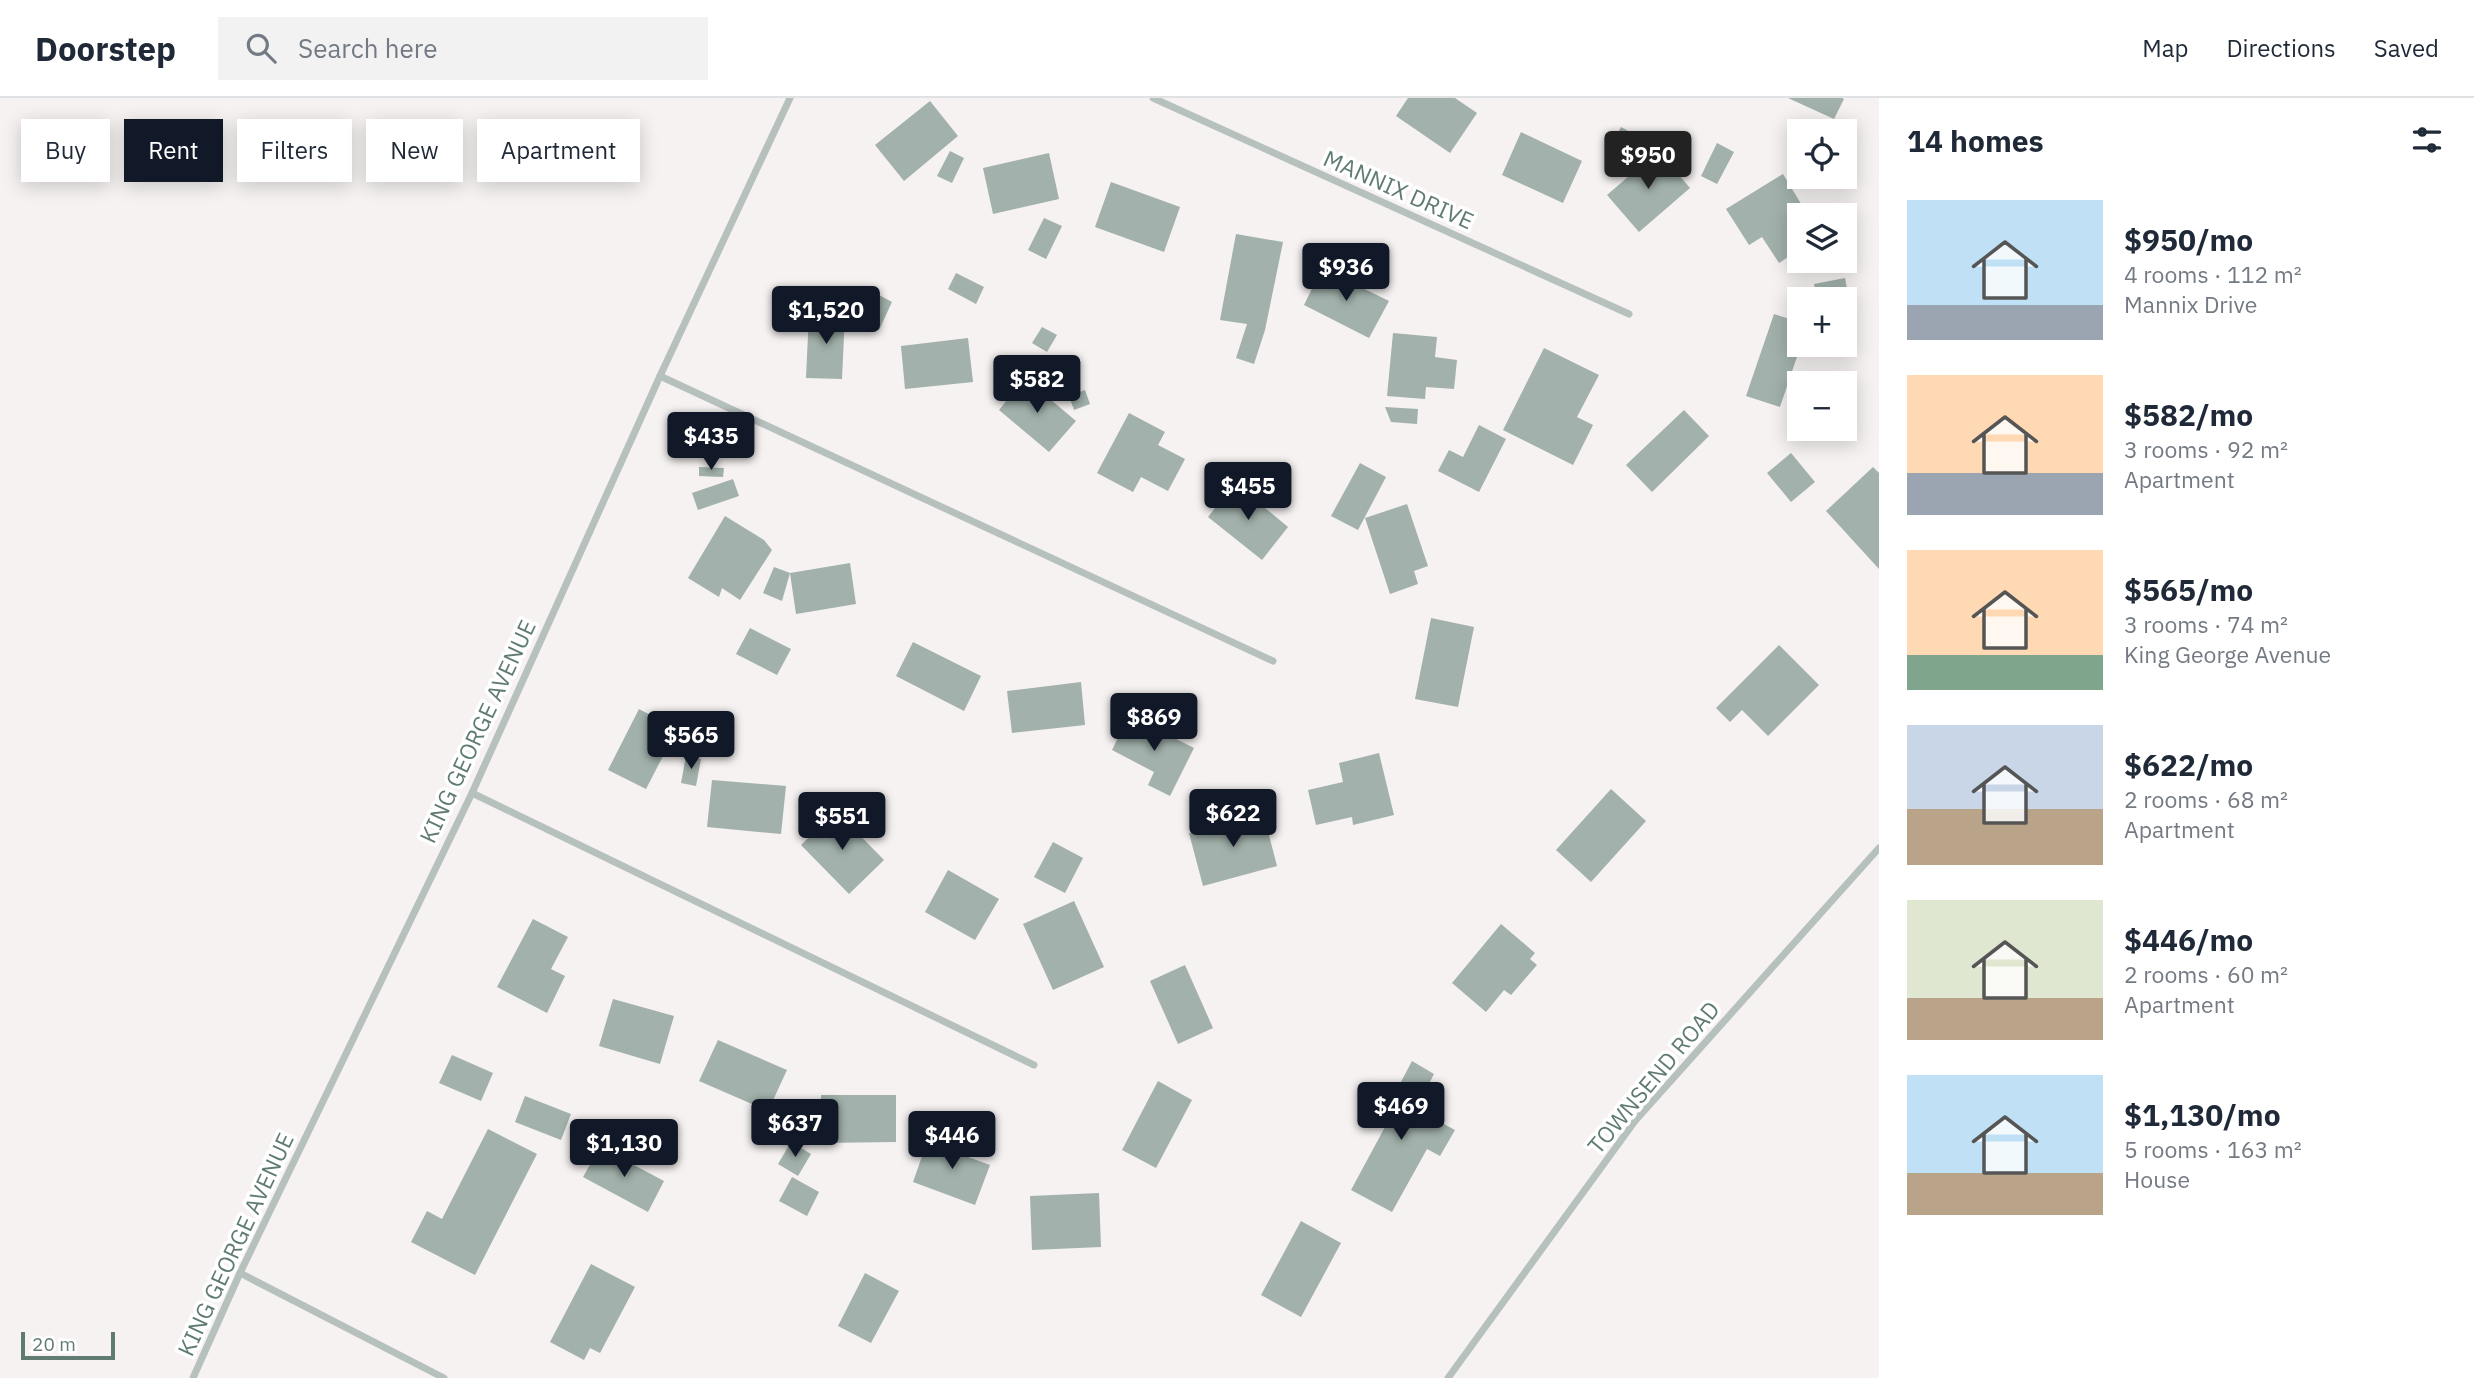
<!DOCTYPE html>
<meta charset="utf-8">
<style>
:root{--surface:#fff;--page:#f2f2f3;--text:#1f2937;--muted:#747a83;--line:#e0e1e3;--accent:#111827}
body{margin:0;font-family:"IBM Plex Sans",sans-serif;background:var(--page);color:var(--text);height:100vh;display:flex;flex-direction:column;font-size:26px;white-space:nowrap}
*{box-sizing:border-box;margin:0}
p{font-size:23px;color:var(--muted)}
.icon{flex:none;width:38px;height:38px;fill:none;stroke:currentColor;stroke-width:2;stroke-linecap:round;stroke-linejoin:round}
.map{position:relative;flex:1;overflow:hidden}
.drawer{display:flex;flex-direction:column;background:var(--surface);width:595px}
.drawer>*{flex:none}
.guide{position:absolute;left:21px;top:21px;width:665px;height:63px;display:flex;gap:14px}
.fabs{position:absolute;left:1787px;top:21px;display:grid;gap:14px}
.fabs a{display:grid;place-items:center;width:70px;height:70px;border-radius:0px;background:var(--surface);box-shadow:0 4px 18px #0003;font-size:35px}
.scale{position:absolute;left:21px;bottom:18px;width:94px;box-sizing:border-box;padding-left:7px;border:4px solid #607c72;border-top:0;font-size:19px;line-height:24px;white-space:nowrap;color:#607c72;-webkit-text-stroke:5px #fff;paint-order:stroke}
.price{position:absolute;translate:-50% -60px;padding:0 16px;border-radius:7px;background:var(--accent);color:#fff;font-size:23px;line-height:46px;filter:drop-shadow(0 2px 4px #0008)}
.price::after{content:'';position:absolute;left:50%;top:42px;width:21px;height:16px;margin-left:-10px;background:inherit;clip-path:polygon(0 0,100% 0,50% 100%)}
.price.selected{background:#222;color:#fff}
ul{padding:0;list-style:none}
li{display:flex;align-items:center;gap:21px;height:175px;padding:0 28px}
li span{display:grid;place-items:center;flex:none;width:196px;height:140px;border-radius:0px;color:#555}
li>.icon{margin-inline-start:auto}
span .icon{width:84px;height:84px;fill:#fffc;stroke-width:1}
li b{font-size:30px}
h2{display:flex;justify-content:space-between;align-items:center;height:84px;padding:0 28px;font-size:30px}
.tag{padding:0 24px;border-radius:0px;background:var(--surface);box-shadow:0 4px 18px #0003;font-size:24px;line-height:63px}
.tag.selected{background:var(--accent);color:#fff}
header{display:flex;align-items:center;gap:42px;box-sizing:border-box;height:98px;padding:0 35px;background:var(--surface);border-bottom:2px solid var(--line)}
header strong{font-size:33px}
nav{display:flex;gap:38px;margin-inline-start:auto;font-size:24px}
.search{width:490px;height:63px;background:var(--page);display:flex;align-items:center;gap:18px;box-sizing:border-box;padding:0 24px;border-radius:0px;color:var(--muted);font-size:26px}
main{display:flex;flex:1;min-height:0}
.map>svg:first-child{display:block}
</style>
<header>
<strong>Doorstep</strong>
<div class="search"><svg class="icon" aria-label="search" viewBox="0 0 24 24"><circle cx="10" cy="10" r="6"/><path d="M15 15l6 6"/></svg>Search here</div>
<nav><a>Map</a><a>Directions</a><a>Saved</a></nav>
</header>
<main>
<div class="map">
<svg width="1879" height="1280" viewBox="0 0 1879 1280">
<rect width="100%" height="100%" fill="#f5f2f1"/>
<g fill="#a2b1ab">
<path d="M1408,0H1455L1477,15L1450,55L1396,18Z"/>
<path d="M1788,0H1842L1844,1L1834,21Z"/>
<path d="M930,3L958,38L904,83L875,47Z"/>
<path d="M1621,29L1643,41L1632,63L1609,51Z"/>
<path d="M1521,34L1582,63L1563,105L1502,77Z"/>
<path d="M1717,45L1734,54L1717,86L1701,78Z"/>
<path d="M950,53L964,60L952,85L937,78Z"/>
<path d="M1658,53L1690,90L1639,134L1607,97Z"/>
<path d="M1049,55L1059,101L993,116L983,70Z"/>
<path d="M1783,76L1803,109L1789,117L1799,134V152L1779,165L1762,139L1749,147L1726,111Z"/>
<path d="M1111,84L1180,109L1164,154L1095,129Z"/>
<path d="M1044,120L1062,128L1046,161L1028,152Z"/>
<path d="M1236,136L1283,144L1265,232L1254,266L1236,260L1247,226L1220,222Z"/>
<path d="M1322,170L1389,203L1369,240L1304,207Z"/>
<path d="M956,175L984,189L976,206L948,191Z"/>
<path d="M1845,180L1848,196L1817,201L1814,186Z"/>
<path d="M879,197L892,204L879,232L865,226Z"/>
<path d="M809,215L845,216L842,281L806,280Z"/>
<path d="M1774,216L1799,224L1801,247L1780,309L1746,298Z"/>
<path d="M1042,229L1057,237L1047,254L1032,245Z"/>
<path d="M1393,235L1437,239L1435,259L1457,262L1454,291L1426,289L1425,301L1387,298Z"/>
<path d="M968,240L973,284L905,291L901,248Z"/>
<path d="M1544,250L1599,277L1577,319L1593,327L1573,367L1503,332Z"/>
<path d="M1025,280L1076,323L1049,354L999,312Z"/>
<path d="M1085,292L1090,306L1074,312L1069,298Z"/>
<path d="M1385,309L1418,311L1417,326L1391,324Z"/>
<path d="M1684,312L1709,338L1652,394L1626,367Z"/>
<path d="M1129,315L1165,334L1158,347L1185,361L1168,393L1141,379L1133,394L1097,375Z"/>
<path d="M1479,327L1506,341L1479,394L1438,373L1449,352L1463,359Z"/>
<path d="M1791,355L1815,384L1791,404L1767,375Z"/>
<path d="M1360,365L1386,379L1358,432L1331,418Z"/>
<path d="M699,369L724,370L723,379L699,378Z"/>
<path d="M1873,369L1879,375V471L1826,413Z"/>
<path d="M733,381L739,398L698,412L692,395Z"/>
<path d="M1235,385L1288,429L1262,462L1208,419Z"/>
<path d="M1407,406L1428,468L1414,473L1418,486L1390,496L1365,420Z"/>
<path d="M725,418L764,442L772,452L740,502L722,490L719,499L688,480Z"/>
<path d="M850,465L856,506L796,516L790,475L782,503L763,495L774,469L790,475Z"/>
<path d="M1431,520L1474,529L1458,609L1415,601Z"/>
<path d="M750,530L791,551L777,577L736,556Z"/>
<path d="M913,544L981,578L964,613L896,578Z"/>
<path d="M1779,547L1819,587L1768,638L1742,612L1730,624L1716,610Z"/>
<path d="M1081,584L1085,627L1012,635L1007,593Z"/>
<path d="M639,611L677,631L646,691L608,672Z"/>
<path d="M1129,617L1194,650L1170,698L1148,687L1154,674L1112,652Z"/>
<path d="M1379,655L1394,717L1353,727L1352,719L1316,727L1308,692L1343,684L1339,665Z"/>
<path d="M686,658L701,661L696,688L681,685Z"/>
<path d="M712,682L786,688L781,736L707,729Z"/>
<path d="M1611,691L1646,723L1591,784L1556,752Z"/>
<path d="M836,713L884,762L849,796L801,747Z"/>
<path d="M1263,714L1277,768L1203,788L1189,735Z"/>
<path d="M1053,744L1083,760L1065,795L1034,779Z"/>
<path d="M948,772L999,801L975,842L925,814Z"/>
<path d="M1074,803L1104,869L1053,892L1023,826Z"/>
<path d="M533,821L568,839L551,871L565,878L547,915L497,889Z"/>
<path d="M1501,826L1535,855L1530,861L1537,867L1511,897L1504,892L1486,914L1452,885Z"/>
<path d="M1185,867L1213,930L1178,946L1150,883Z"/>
<path d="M613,901L674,918L660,966L599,948Z"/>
<path d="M718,942L787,972L768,1013L699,983Z"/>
<path d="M452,957L493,975L481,1003L439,985Z"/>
<path d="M1412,963L1434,976L1416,1011L1455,1032L1440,1058L1427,1051L1392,1114L1351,1092L1385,1029L1375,1023L1389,997L1393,999Z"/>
<path d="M1158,983L1192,1002L1156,1070L1122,1052Z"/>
<path d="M821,997H896V1044L821,1045Z"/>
<path d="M525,998L571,1016L561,1042L515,1024Z"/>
<path d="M488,1031L537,1056L475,1177L411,1144L427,1113L442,1121Z"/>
<path d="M948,1034L965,1041L960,1056L990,1067L975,1107L913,1084L927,1044L942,1050Z"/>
<path d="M791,1044L811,1056L798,1078L778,1066Z"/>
<path d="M600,1049L664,1083L648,1114L583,1079Z"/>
<path d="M792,1079L819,1094L807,1118L779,1103Z"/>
<path d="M1099,1095L1101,1149L1032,1152L1030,1098Z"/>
<path d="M1301,1123L1341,1145L1301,1219L1261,1197Z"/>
<path d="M591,1166L635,1189L600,1255L590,1250L584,1262L550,1244Z"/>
<path d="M865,1175L899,1193L871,1245L838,1228Z"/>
</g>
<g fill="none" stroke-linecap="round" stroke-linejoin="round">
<g stroke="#b6c0bc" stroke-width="7">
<path d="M1153,0L1629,216"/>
<path d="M660,278L1273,563"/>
<path d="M472,695L1034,967"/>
<path d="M240,1175L444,1280"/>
<path d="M193,1280L240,1175L472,695L660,278L790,0"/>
<path d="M1448,1280L1635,1023L1879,750"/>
</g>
</g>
<g text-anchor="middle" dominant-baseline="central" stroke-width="7" stroke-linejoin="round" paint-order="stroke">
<g font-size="23" fill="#607c72" stroke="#fff">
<text transform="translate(1399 91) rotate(24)">MANNIX DRIVE</text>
<text transform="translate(477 633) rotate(-65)">KING GEORGE AVENUE</text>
<text transform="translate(1653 979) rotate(-50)">TOWNSEND ROAD</text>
<text transform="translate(235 1146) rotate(-65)">KING GEORGE AVENUE</text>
</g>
</g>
</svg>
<div class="fabs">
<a><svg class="icon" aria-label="locate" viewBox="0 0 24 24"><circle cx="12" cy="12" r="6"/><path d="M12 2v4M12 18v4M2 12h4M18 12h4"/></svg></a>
<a><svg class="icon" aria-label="layers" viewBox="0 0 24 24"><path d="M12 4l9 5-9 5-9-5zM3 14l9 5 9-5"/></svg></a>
<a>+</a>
<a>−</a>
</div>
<div class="scale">20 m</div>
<b class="price selected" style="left:1648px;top:93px">$950</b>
<b class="price" style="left:1346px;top:205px">$936</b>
<b class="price" style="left:826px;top:248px">$1,520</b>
<b class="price" style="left:1037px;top:317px">$582</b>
<b class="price" style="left:711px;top:374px">$435</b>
<b class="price" style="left:1248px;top:424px">$455</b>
<b class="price" style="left:1154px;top:655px">$869</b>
<b class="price" style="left:691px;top:673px">$565</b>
<b class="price" style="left:1233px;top:751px">$622</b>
<b class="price" style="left:842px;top:754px">$551</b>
<b class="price" style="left:1401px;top:1044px">$469</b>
<b class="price" style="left:795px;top:1061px">$637</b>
<b class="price" style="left:952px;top:1073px">$446</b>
<b class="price" style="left:624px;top:1081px">$1,130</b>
<div class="guide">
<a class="tag">Buy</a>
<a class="tag selected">Rent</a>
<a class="tag">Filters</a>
<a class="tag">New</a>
<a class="tag">Apartment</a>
</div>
</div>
<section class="drawer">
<h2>14 homes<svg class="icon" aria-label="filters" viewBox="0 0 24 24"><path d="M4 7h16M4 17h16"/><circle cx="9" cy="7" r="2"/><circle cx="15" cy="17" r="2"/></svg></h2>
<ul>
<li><span style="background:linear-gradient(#bfe0f5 75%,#9aa5b1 0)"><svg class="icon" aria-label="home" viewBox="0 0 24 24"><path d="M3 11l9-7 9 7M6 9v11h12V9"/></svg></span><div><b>$950/mo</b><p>4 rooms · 112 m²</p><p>Mannix Drive</p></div></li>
<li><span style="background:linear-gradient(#ffd9b3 70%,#9aa5b1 0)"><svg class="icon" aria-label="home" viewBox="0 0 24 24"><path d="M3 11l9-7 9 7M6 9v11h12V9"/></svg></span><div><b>$582/mo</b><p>3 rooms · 92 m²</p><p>Apartment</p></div></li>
<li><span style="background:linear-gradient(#ffd9b3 75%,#7fa58c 0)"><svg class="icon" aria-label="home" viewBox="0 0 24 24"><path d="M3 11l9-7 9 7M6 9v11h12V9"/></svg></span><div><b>$565/mo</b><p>3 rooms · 74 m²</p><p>King George Avenue</p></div></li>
<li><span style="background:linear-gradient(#c9d6e8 60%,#b9a48a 0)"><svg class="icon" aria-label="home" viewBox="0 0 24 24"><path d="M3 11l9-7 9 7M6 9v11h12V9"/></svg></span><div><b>$622/mo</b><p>2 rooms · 68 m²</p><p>Apartment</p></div></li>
<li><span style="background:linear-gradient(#dfe7d0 70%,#b9a48a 0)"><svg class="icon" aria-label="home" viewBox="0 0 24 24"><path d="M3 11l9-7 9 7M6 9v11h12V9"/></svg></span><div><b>$446/mo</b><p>2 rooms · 60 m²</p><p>Apartment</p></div></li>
<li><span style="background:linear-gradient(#bfe0f5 70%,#b9a48a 0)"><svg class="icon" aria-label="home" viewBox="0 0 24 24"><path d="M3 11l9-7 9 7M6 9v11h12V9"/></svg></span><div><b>$1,130/mo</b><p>5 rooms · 163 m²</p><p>House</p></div></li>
</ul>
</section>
</main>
